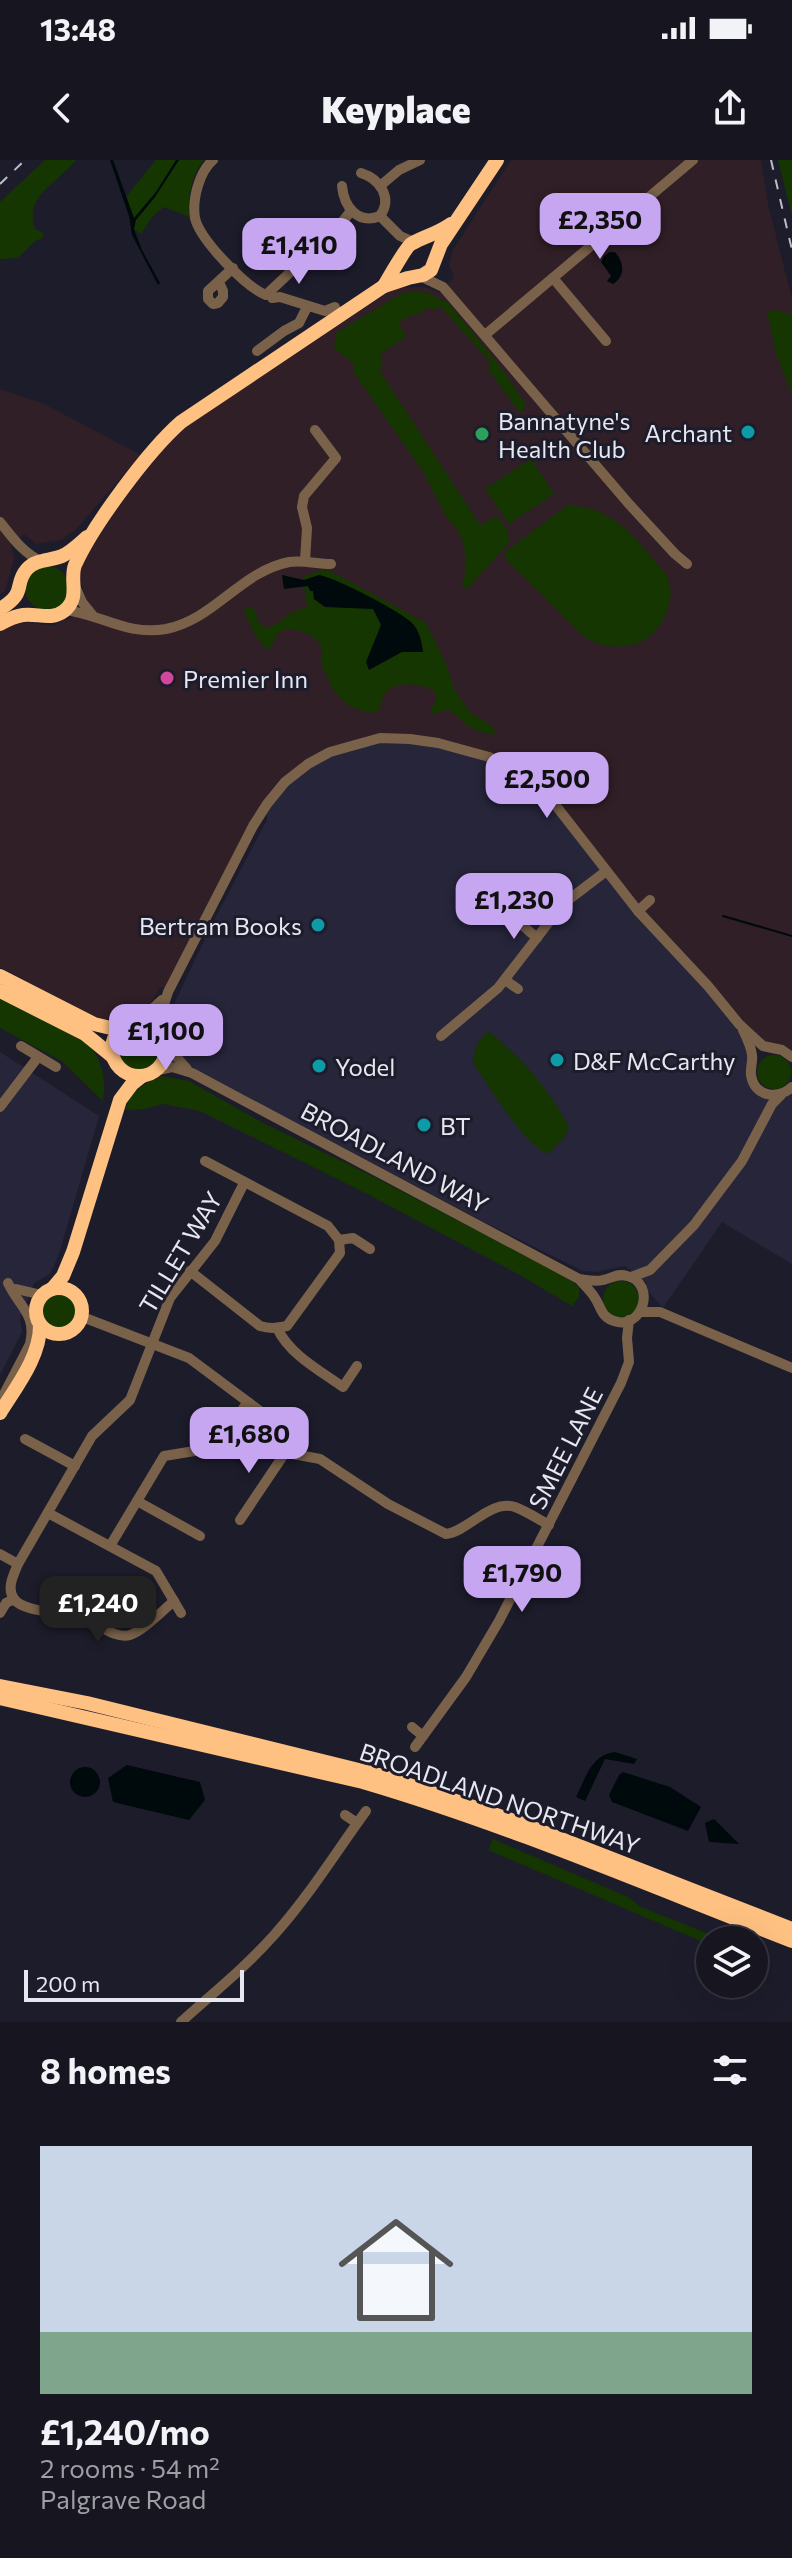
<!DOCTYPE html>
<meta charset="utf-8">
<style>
:root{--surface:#161520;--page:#1f1e29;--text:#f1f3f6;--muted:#9e9fa5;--line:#35343e;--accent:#c6a6f0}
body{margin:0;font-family:Commissioner,sans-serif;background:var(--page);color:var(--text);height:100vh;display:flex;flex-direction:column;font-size:30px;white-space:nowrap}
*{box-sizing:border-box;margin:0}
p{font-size:26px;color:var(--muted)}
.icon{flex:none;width:44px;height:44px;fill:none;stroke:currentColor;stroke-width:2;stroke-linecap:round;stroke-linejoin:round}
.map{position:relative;height:1862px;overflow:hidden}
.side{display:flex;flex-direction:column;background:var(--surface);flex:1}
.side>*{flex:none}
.fabs{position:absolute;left:696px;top:1766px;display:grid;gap:16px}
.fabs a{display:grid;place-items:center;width:72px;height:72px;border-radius:50%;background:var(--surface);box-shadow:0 8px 32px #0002,0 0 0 2px var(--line);font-size:40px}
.scale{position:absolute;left:24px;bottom:20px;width:220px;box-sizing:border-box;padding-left:8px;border:4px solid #e7e7f2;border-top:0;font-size:22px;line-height:28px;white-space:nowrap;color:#e7e7f2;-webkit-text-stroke:6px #1d1c2b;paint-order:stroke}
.price{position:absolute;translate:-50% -68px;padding:0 18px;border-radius:16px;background:var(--accent);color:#111;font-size:26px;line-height:52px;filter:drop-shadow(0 2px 4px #0008)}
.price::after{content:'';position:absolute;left:50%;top:48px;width:24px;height:18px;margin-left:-12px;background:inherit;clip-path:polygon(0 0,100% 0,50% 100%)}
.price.current{background:#222;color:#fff}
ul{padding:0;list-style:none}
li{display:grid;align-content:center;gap:16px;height:424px;padding:0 40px}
li span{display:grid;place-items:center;height:248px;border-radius:0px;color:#555}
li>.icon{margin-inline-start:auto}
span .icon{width:144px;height:144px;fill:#fffc;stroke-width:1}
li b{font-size:34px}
h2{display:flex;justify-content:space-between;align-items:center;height:96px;padding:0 40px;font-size:34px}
.status{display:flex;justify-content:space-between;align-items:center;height:56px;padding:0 40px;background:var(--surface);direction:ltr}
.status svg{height:22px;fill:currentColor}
header{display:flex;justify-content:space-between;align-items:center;height:104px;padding:0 40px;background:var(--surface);font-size:36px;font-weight:800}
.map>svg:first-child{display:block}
</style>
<div class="status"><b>13:48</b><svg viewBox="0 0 49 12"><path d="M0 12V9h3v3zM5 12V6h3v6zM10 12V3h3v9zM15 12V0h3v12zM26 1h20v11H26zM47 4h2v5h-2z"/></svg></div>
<header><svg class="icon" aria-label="back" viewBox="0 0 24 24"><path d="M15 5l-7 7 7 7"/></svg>Keyplace<svg class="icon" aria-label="share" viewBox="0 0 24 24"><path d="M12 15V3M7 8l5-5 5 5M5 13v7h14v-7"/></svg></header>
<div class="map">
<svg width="792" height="1862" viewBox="0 0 792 1862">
<rect width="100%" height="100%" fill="#1d1c2b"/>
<g fill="#311f27">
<path d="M511,0H761L768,44L792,139V898L276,632L170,829L160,827L150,844L108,861L91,855L0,807V471L15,463L25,462L54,466L63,460L75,457L86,440L78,412L87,395L123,340L176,273L395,128L425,127L439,133L454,118L449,103L453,90Z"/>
<path d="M0,229L44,244L141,295L76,369L61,380L36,384L24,374L11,385L14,399L5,431L0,434Z"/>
</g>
<g fill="#26253a">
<path d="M410,579L513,609L571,663L739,864L758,930H792V1104L722,1062L663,1148L648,1131L646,1122L625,1106L597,1112L583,1111L484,1062L193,908L180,896L174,887L165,863L212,764L267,660V644L308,604L356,584Z"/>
<path d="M0,892L99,956L59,1094L50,1114L34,1123L20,1159L22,1172L0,1215Z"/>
</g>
<g fill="#153600">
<path d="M45,0H76C59,22 23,36 35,69L44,73L42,78L35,81L18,98L0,99V42Z"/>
<path d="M156,0H204C191,14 188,38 189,57L164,47L152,57L141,74L132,68L125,38Z"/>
<path d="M778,0H792V56Z"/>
<path d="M415,131L428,133L448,143L497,202L526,244L521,254L487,208L491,203L440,146L435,149L427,148L414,156L412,154L398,163L407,176L379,195L383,200L380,211L480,365L497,356L507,370L510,382L466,430L462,424L466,408L464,384L457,369L445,355L424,313L354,213V204L334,188L336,173L401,134Z"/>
<path d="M774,150L792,154V235L776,193L767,152Z"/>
<path d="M531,299L554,334L509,364L485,329Z"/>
<path d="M568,345C617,348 636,380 666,414C675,433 670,450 658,467C642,490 608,492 585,477C575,470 566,459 558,451C541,435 525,418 508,402L504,395L510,388Z"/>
<circle cx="47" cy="428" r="22"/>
<path d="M324,409L330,411L426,463L448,508L454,528L462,541L470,552L493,567L495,572L492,575L472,569L448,549L432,555L430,551L436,541L435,532C423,523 395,520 385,534C381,540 383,545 377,552C355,554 336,539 328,519C326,513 322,508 321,501C320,498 322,493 322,489C319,475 290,463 279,473C274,478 274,484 269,489L263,486L256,476L244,452L245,448L248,447L255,450L258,461L265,468C284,464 285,450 307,448L303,417Z"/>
<path d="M0,838C19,848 79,874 90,886C103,902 106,922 103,941L62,901L0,868Z"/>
<circle cx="138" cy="889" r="21"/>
<path d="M488,871C521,897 550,930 569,967L565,976L549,994C525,987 489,926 473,903C474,889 477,881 488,871Z"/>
<circle cx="774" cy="912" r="17"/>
<path d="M161,916L189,921L263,963L368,1014L565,1116L579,1127V1137L572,1146L518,1114L369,1035L200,951L163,944L144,949L125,950C130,931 144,924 161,916Z"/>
<circle cx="621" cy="1139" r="18"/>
<circle cx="59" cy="1151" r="17"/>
<path d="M493,1679L628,1737L641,1747L724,1780H710V1785L488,1690Z"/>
</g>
<g fill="#00090b">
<path d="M110,0H113L134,58L156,32L176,0H179L155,37L136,60L134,69L142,90L160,123L158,125L132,75L129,56Z"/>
<path d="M610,92H615C624,102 626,116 613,124L607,121L611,116L601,102L604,96Z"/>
<path d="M319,415C336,418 398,450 411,462C419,469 422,482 423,492H402L369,510L366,502L381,465L373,449L325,447L314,439L313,431H310L308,426L284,429L282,415L304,420Z"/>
<path d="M615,1592L637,1599L634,1604L605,1599L585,1641L576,1637C586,1617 591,1595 615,1592Z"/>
<path d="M127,1605L200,1622L205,1640L189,1660L113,1642L108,1618Z"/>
<circle cx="85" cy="1622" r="15"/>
<path d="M623,1612L670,1627L701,1647L688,1671L612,1642L609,1635L619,1615Z"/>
<path d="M714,1659L739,1684L709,1682L705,1663Z"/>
</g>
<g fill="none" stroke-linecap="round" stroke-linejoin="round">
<path stroke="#00090b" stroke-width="2" d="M723,756L792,776"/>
<g stroke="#7a624a" stroke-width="10">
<path d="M213,0C199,12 192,40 195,58C200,80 246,127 266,135L338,67L351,51"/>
<path d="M342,26C344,47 358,65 380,56C393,38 380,19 361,13"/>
<path d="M380,26L399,10L420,0"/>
<path d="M380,56L400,76L414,82"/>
<path d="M420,116L443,127L629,344L675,394L687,404"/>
<path d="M553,118L606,181"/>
<path d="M219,122L223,131V137L218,143L213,144L208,139V131L233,108"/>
<path d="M272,138L280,137L325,151L335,147"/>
<path d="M485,175L693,0"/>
<path d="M257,191L284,171L299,163L307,147"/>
<path d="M0,362C12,377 23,393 41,401"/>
<path d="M305,401L307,368L302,347L304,336L336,298L315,270"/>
<path d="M75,426L82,442L94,457"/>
<path d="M65,450C101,454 126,476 166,469C215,459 240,412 289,402C303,400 317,404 331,404"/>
<path d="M638,751L650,740"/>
<path d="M522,765L537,778"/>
<path d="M505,820L518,829"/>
<path d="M139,861L162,840"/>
<path d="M743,870C747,878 751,887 752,895C753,902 750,908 751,915C754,937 778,940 792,927"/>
<path d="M162,873L160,857L168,832L253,666L267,644L285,622L308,604L330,592L380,578L410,579L438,583L489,597L513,609L546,633L638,751L708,826L739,864L763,886L782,890L792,897"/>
<path d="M441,876L498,828L563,744L605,712"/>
<path d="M166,885L187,909"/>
<path d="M21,886L56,907"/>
<path d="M154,911L172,907L192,913L579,1119C584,1125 591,1131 595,1138C601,1147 601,1157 614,1161C643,1171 657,1123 627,1116C618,1113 612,1118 603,1120C595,1122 587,1120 579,1119"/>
<path d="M0,947L38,897"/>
<path d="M339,1080L353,1078L370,1089"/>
<path d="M190,1111L260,1166C270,1169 277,1168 287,1166L340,1093L339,1080L328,1066L205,1001"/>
<path d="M631,1117L650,1110L694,1065L742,1001L772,944L781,935"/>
<path d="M16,1129L42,1135"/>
<path d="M640,1152H660L792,1208"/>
<path d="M80,1156L189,1198L264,1254L271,1263L282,1287L293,1294L320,1299L388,1344L446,1374C469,1371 490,1339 515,1347C526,1351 538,1359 549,1365"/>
<path d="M277,1168C290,1195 319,1210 343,1227L357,1206"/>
<path d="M0,1242L30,1184C37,1154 19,1147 8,1123"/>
<path d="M25,1279L75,1306"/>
<path d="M137,1341L200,1376"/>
<path d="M48,1353L156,1411L181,1453"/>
<path d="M240,1360L287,1290"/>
<path d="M110,1386L164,1296L213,1288L248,1242"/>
<path d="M0,1394L18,1404"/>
<path d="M174,1441C163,1450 143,1471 130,1475C114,1480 94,1460 78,1456C62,1451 24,1453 14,1439C6,1428 14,1414 18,1404L92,1276L130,1240L170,1138L215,1081L244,1023"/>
<path d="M0,1453L6,1443L14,1439"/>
<path d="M412,1567L423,1576"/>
<path d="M415,1587L466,1517L499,1461L621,1223L629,1202L627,1178L629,1160"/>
<path d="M345,1655L357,1663"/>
<path d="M181,1862C213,1833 246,1807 275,1774C309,1736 336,1692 366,1651"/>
</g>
<g stroke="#fec182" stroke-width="14">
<path d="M384,126C388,119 407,86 411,84C425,76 437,74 451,64"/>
<path d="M0,449C28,432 13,425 27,409C36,399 50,401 62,396C71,392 79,384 87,377"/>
<path d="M0,464C7,460 15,456 23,455C37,453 51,461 64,451C81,438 69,420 75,405C93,365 148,291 181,262L384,126L408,118L423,115L431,110L441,84L497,0"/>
<path d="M0,816L94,864L119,870"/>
<path d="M0,831L85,874L112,896"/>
<circle cx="139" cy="889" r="27"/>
<circle cx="59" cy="1151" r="23"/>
<path d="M52,1129L63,1116L73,1092L120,940L132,924L142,916"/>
<path d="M0,1253C16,1227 41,1196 40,1164"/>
<path d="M0,1526L87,1543L383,1616L520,1663L792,1769"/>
<path d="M0,1538L363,1622C509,1665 650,1726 792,1781"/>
</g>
<g stroke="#bdbdc9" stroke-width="2" stroke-dasharray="10 10" stroke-linecap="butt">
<path d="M771,0L792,90"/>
<path d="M0,24L25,0"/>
</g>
</g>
<g fill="#0f9aa8" stroke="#1d1c2b" stroke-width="3">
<circle cx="748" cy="272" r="8"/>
<circle cx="318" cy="765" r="8"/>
<circle cx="557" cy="900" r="8"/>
<circle cx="319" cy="906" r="8"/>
<circle cx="424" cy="965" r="8"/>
</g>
<circle fill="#2e9e5b" stroke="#1d1c2b" stroke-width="3" cx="482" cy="274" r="8"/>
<circle fill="#d1479c" stroke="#1d1c2b" stroke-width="3" cx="167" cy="518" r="8"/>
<g text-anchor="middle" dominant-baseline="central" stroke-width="6" stroke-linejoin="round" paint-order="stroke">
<g font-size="24" fill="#e7e7f2" stroke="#1d1c2b" text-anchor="start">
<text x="498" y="260">Bannatyne's<tspan x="498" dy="28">Health Club</tspan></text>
<text x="732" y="272" text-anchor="end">Archant</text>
<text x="183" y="518">Premier Inn</text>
<text x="302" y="765" text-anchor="end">Bertram Books</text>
<text x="573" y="900">D&amp;F McCarthy</text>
<text x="335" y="906">Yodel</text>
<text x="440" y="965">BT</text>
</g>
<g font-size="24" fill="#e7e7f2" stroke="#1d1c2b">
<text transform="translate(395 997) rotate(28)">BROADLAND WAY</text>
<text transform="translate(180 1092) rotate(-59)">TILLET WAY</text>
<text transform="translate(565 1288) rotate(-63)">SMEE LANE</text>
<text transform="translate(500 1638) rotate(19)">BROADLAND NORTHWAY</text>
</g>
</g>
</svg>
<div class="fabs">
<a><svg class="icon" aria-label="layers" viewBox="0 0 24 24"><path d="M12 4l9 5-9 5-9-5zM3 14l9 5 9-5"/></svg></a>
</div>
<div class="scale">200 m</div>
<b class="price" style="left:600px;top:101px">£2,350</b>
<b class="price" style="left:299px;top:126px">£1,410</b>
<b class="price" style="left:547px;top:660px">£2,500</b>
<b class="price" style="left:514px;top:781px">£1,230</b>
<b class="price" style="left:166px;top:912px">£1,100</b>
<b class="price" style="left:249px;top:1315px">£1,680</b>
<b class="price" style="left:522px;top:1454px">£1,790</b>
<b class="price current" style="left:98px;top:1484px">£1,240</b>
</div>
<section class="side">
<h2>8 homes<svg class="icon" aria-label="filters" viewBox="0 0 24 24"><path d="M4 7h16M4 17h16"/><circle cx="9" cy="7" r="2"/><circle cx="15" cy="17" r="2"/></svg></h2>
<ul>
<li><span style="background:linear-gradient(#c9d6e8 75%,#7fa58c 0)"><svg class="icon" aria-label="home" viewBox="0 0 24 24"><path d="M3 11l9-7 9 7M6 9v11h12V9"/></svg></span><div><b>£1,240/mo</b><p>2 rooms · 54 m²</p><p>Palgrave Road</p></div></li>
</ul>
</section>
